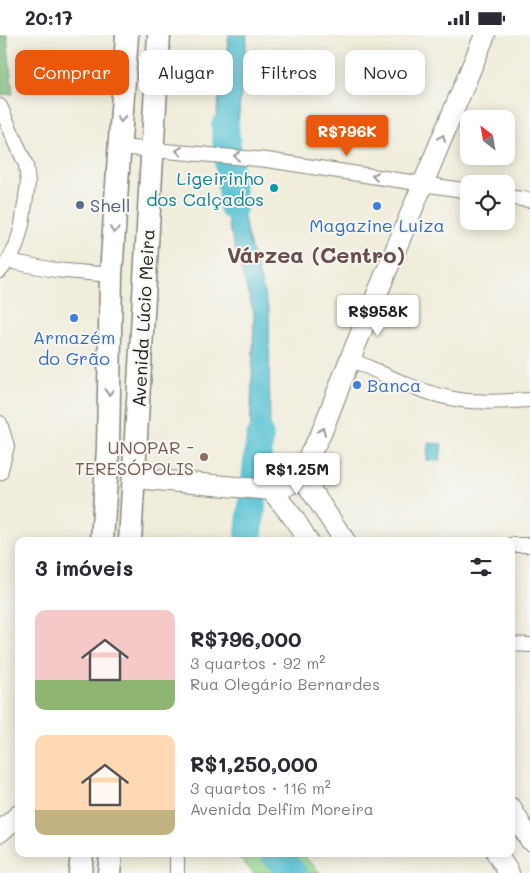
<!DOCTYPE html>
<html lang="pt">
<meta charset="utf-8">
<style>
:root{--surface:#fff;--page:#f2f2f3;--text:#2b2b33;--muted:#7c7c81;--accent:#ea580c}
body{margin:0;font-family:Mali,sans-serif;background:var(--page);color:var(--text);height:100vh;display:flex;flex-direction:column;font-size:19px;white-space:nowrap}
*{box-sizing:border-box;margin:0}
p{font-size:16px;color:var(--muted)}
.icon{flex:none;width:28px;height:28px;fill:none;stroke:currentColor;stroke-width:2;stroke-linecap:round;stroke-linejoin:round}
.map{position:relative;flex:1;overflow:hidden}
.details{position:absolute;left:15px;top:502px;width:500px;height:320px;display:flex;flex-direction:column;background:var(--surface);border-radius:10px;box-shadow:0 2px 12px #0003}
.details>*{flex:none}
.hud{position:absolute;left:15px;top:15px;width:500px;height:45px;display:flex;gap:10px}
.needle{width:32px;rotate:329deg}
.tools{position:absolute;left:460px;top:75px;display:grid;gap:10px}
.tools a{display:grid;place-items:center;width:55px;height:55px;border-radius:10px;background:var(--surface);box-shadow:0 2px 12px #0003;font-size:25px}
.price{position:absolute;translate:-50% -42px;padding:0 11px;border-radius:5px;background:#fff;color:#222;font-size:16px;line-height:32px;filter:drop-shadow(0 1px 2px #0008)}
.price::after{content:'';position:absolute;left:50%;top:30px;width:15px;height:11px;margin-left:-8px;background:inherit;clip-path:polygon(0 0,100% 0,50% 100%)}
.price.active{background:var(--accent);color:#fff}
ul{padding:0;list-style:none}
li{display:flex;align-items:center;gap:15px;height:125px;padding:0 20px}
li span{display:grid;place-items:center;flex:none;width:140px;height:100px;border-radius:10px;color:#555}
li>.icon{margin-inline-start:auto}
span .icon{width:60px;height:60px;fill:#fffc;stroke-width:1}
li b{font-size:21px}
h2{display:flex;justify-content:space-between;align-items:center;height:60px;padding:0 20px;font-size:21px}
.tag{padding:0 18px;border-radius:10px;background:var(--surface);box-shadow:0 2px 12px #0003;font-size:18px;line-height:45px}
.tag.active{background:var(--accent);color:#fff}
.status{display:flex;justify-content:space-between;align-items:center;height:35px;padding:0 25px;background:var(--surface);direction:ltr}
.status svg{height:14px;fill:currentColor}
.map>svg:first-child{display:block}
</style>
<div class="status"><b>20:17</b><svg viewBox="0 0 49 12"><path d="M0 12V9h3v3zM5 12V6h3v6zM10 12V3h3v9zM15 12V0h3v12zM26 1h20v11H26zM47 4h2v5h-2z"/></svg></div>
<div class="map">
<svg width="530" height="838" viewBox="0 0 530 838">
<rect width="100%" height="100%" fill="#f6f6f2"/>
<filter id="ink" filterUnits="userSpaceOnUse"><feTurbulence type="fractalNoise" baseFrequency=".02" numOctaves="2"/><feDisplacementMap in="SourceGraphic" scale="10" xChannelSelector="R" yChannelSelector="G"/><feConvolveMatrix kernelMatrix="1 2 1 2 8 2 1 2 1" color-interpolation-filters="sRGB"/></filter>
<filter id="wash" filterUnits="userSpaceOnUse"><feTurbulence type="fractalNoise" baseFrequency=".0096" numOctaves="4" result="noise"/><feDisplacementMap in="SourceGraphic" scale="20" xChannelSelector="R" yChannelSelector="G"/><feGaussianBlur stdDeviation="1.12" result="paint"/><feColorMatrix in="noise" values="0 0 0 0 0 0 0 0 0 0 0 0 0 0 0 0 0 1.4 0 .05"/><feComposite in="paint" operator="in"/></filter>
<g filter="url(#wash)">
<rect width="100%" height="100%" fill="#f0eddb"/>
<path fill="#97d990" stroke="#5a7a56" d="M235,819H302L320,838H254Z"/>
<path fill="#79b97a" stroke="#4a6a4b" d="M0,0H7L13,59L0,60Z"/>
<g fill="#58c2d3" stroke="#3a6f78">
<path d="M229,0H247L235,114L216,115V83Z"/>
<path d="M219,135L236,136L247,199L269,275L270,411L268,437L249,438L254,278L230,195Z"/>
<path d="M428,408L442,409L440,426L427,425Z"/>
</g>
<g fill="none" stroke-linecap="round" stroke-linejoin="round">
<g stroke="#58c2d3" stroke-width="28">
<path d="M225,91L233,172"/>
<path d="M248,506L260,401"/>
<path d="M274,819L293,838"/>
</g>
</g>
</g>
<g filter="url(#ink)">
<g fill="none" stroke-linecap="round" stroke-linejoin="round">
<defs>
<g id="minor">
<path d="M0,71L26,130L28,148L22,190L16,212L8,226"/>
<path d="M120,112L267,125L469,156"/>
<path d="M506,162L530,165"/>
<path d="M0,236L8,226L55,235L111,240"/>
<path d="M350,324C382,338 415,356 450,363C476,369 504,366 530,365"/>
<path d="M0,388L7,411L0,438"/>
<path d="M511,510H530"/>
<path d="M511,609L530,610"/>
<path d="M177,838V819"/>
</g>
<g id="secondary">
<path d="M300,439L345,506"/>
<path d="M134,443L271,455L281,454L295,446L321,399L350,324L485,0"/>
<path d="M271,455L293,482L308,506"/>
<path d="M511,773L530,805"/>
<path d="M0,797L19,780"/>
<path d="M497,819L509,838"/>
</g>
<g id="primary">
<path d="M102,506L108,413L111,240L127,0"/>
<path d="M130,506L159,0"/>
<path d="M80,838L82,819"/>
<path d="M109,838L111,819"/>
</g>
</defs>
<use href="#minor" stroke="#86847c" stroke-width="16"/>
<use href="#secondary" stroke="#86847c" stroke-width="22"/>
<use href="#primary" stroke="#86847c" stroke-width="25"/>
<use href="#minor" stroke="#fff" stroke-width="14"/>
<use href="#secondary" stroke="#fff" stroke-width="20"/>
<use href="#primary" stroke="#fff" stroke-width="22"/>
</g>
<defs><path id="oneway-chevron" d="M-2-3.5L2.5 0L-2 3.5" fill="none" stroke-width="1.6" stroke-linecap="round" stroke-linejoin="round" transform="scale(1.25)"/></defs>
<g stroke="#999">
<use href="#oneway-chevron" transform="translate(121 84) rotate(93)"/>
<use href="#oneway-chevron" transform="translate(442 103) rotate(-67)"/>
<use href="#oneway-chevron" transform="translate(179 116) rotate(-175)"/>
<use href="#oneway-chevron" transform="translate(237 121) rotate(-174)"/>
<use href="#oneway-chevron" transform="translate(375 141) rotate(-171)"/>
<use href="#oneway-chevron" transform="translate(114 195) rotate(95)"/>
<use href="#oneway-chevron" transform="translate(109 357) rotate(91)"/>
<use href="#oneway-chevron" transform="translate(322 396) rotate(-67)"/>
</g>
</g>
<circle fill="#0f9aa8" stroke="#f6f6f2" stroke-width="2" cx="274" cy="153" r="5"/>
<circle fill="#5c6f8a" stroke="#f6f6f2" stroke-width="2" cx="80" cy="170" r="5"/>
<g fill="#3f7fe0" stroke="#f6f6f2" stroke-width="2">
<circle cx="377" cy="171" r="5"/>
<circle cx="74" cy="283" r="5"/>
<circle cx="357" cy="350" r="5"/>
</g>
<circle fill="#8d6e63" stroke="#f6f6f2" stroke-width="2" cx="204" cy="422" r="5"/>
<g text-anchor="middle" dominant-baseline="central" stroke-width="4" stroke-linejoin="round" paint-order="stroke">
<g font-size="18" fill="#0d838f" stroke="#f6f6f2" text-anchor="end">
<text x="264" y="143">Ligeirinho<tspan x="264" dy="21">dos Calçados</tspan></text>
</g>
<g font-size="18" fill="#4e5e75" stroke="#f6f6f2" text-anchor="start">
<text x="90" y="170">Shell</text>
</g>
<g font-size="18" fill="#366cbe" stroke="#f6f6f2">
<text x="377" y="190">Magazine Luiza</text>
<text x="74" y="302">Armazém<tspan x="74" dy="21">do Grão</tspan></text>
<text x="367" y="350" text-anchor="start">Banca</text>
</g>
<g font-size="18" fill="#1c1c1c" stroke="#f6f6f2">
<text transform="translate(143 283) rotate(-87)">Avenida Lúcio Meira</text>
</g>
<g font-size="18" fill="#785e54" stroke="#f6f6f2" text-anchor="end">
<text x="194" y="412">UNOPAR -<tspan x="194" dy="21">TERESÓPOLIS</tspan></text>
</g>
<g font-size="22" font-weight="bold" fill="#694e4a" stroke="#f6f6f2">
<text x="316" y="219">Várzea (Centro)</text>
</g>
</g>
</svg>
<div class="tools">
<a><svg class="needle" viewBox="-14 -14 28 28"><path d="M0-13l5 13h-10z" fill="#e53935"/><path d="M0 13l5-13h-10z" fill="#7c7c81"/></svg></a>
<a><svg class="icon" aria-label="locate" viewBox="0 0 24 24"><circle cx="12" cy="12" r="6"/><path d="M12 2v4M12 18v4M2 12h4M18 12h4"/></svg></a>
</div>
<b class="price active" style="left:347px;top:122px">R$796K</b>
<b class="price" style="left:378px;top:302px">R$958K</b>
<b class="price" style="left:297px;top:460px">R$1.25M</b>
<div class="hud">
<a class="tag active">Comprar</a>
<a class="tag">Alugar</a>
<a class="tag">Filtros</a>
<a class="tag">Novo</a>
</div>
<section class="details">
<h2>3 imóveis<svg class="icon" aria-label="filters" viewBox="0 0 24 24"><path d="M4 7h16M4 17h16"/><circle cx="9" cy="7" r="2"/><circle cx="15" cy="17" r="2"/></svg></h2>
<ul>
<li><span style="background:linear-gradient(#f6c9c9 70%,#8fb573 0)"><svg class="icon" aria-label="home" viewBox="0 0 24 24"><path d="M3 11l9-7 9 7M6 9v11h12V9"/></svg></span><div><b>R$796,000</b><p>3 quartos · 92 m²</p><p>Rua Olegário Bernardes</p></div></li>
<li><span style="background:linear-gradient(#ffd9b3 75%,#c2b280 0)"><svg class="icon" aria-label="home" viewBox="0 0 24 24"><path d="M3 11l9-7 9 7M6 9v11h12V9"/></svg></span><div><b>R$1,250,000</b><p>3 quartos · 116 m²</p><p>Avenida Delfim Moreira</p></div></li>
</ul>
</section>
</div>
